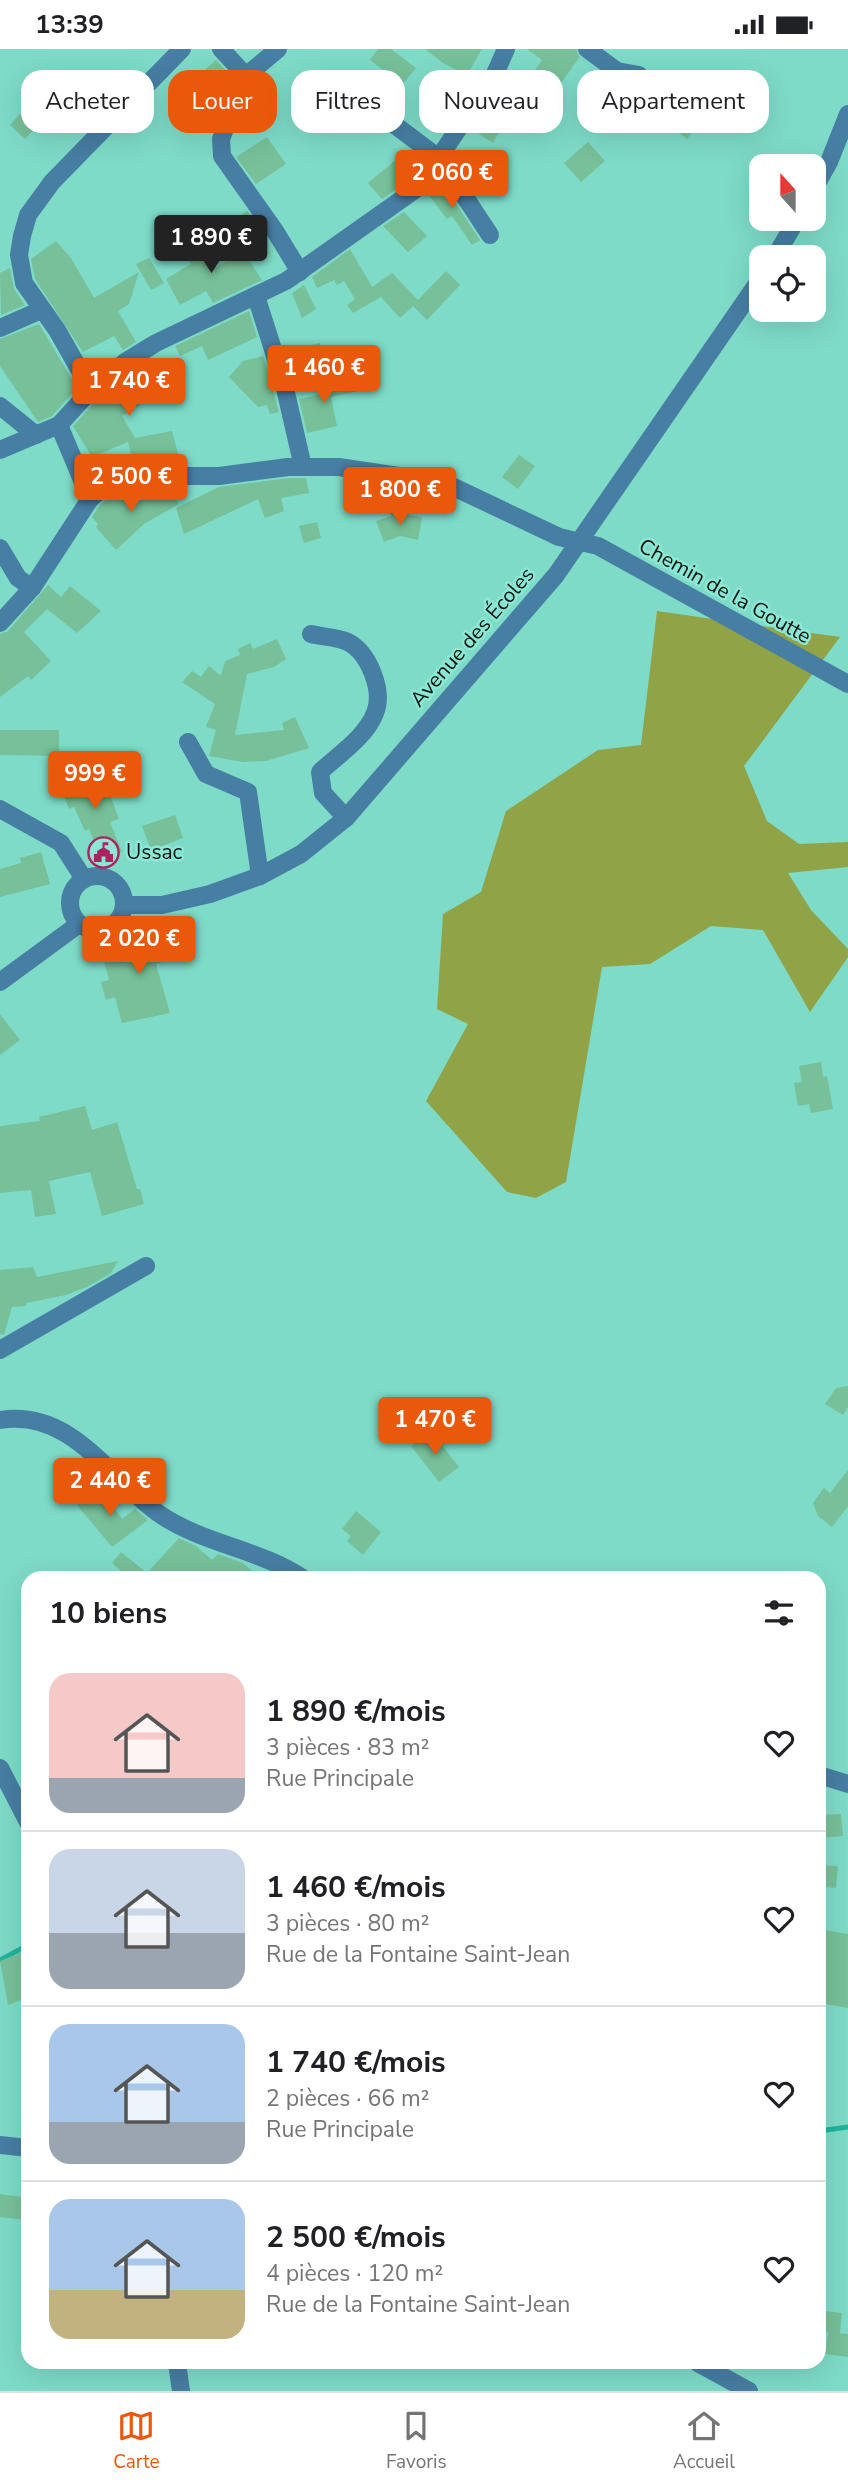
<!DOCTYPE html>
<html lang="fr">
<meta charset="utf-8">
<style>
:root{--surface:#fff;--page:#f2f2f2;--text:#202124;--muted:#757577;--line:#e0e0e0;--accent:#ea580c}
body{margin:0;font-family:"Nunito Sans",sans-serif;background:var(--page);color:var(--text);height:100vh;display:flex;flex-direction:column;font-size:26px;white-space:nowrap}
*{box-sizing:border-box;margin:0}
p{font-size:23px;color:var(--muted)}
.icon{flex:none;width:38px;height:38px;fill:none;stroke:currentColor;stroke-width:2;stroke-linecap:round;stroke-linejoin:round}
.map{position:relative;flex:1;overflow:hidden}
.details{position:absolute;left:21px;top:1522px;width:805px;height:798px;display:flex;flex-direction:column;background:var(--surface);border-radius:21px;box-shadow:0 7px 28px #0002}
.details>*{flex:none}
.hud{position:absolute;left:21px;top:21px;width:807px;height:63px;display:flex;gap:14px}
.needle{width:46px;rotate:339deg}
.tools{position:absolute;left:749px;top:105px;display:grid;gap:14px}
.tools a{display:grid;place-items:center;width:77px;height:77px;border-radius:14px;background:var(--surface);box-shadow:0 7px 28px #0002;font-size:35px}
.price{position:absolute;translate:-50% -60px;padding:0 16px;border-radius:7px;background:var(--accent);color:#fff;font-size:23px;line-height:46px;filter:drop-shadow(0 2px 4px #0008)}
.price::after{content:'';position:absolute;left:50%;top:42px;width:21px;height:16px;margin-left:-10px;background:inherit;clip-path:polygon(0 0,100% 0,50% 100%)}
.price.active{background:#222;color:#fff}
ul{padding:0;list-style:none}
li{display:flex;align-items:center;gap:21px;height:175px;padding:0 28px}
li+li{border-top:2px solid var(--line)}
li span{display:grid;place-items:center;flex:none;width:196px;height:140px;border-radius:21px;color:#555}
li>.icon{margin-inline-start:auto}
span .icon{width:84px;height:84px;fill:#fffc;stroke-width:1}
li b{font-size:30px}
h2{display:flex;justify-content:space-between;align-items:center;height:84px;padding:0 28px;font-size:30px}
.tag{padding:0 24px;border-radius:21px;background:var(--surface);box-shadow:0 7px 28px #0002;font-size:24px;line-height:63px}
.tag.active{background:var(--accent);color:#fff}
.status{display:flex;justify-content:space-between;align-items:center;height:49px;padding:0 35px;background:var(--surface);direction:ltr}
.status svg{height:19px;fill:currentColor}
.tabs{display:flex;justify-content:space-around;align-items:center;height:98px;border-top:2px solid var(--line);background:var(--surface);font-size:19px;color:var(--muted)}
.tabs a{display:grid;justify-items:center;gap:4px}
.tabs .active{color:var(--accent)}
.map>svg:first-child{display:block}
</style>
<div class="status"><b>13:39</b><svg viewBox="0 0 49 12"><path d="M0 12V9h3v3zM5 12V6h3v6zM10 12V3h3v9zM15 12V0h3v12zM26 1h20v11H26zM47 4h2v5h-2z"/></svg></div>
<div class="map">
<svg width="848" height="2342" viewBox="0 0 848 2342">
<rect width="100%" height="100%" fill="#7edbc8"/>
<path fill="#90a347" d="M657,562L840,588L744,717L767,772L799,795L848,793V818L788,824L811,861L848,900V908L810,963L763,881L711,877L650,915L602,918L566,1133L536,1149L507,1143L426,1052L468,975L437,960L443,865L481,843L506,762L598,701L641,696Z"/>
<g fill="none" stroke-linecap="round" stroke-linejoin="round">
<g stroke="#21b49e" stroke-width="5">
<path d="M0,1911L28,1896"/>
<path d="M819,2086L826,2081L848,2078"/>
</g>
</g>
<g fill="#77c099">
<path d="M378,0H391L416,19L402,36L370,11Z"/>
<path d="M425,0H482L467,26L443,14Z"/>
<path d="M527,0H576L580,9L597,21L579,9L545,56L526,34L542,11Z"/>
<path d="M216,11L233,29L198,57L211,74L199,84L171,51Z"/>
<path d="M508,24L523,35L496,78L500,81L493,94L479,85L486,72L480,69Z"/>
<path d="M680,33L703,51L689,70L697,77L687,90L655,65Z"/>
<path d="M40,36L49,64L25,90L10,76L25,59L20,43Z"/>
<path d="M267,88L286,115L256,135L236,108Z"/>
<path d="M588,93L605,112L581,133L564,114Z"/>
<path d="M408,101L423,112L411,130L382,150L368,134Z"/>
<path d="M439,129L480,191L472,196L452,167L447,170L428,145Z"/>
<path d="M247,162L259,179L239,195L228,177Z"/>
<path d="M404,163L427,187L408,203L383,177Z"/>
<path d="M197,186L215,219L243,202L262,231L213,254L206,242L180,256L166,230L191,215L180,196Z"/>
<path d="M56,192L71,209L94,249L139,223L129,255L118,262L136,293L123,301L114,287L83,303L35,230L31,210Z"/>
<path d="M350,200L372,238L392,224L418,251L446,222L460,236L427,271L413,257L400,269L381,248L353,264L347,256L355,250L344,232L337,236L334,231L317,239L312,228Z"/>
<path d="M149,209L164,234L151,241L136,215Z"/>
<path d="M10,219L14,240L25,256L1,266L0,224Z"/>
<path d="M304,236L316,260L302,269L292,244Z"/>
<path d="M249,262L257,288L208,311L202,297L180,307L175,297Z"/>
<path d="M39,275L77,339L52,367L38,373L0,317V290Z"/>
<path d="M320,294L324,312L291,320L285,302Z"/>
<path d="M263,307L279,363L270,365L267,356L258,358L229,328L243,312Z"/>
<path d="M157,310L174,342L158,353L154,347L122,367L135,389L172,382L180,412L134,416L128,393L92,408L73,377L99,349L132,322Z"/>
<path d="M320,327L368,340L331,348L337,377L307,384L299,350L324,345Z"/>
<path d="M519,406L535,417L518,440L502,428Z"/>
<path d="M289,429H306L309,444L281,449L284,462L265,469L258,450L184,485L176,459L219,438Z"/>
<path d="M160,438H169L179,455L144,475L116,501L96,478L98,475L92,468L99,457L116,442L126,439L134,455Z"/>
<path d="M391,463L422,468L418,491L400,487L384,493L376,472L391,467Z"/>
<path d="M317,473L321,489L304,494L299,477Z"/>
<path d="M48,536L61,548L70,537L101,562L77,584L47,560L24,583L51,612L31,631L28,627L0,648V585L8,582Z"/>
<path d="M277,590L286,610L274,618L247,625L235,686L284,681L282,674L295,668L309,699L266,712L243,713L209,707L216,681L206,678L215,655L182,633L192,622L201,628L209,617L221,627L225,612L240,606L238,600L250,594L253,600Z"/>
<path d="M0,681H59V707L0,706Z"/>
<path d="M101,722L119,770L110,773L122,803L101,811L89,780L85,782L74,758L69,760L60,738Z"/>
<path d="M175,766L183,789L151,801L142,777Z"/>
<path d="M41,803L50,835L0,848V820L21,814L20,809Z"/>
<path d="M171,880L177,909L156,915L170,964L122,974L115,948L106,951L101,933L109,931L104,912L116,909L112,896Z"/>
<path d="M0,965L20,991L0,1006Z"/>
<path d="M821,1013L823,1028L827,1027L833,1060L811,1064L809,1055L798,1057L794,1034L802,1033L799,1017Z"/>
<path d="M85,1057L92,1081L117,1073L137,1140H140L144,1155L102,1167L90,1123L49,1132L56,1165L35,1168L31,1141L0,1144V1077L40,1072L39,1068Z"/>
<path d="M118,1212L111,1224L87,1238L66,1246L26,1254V1257L12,1258L4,1286L0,1285V1221L33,1218L37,1228Z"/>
<path d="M848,1337V1358L843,1366L825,1355L836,1339Z"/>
<path d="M431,1382L459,1418L439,1433L411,1397Z"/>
<path d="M848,1421V1457L832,1478L818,1467L813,1454L824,1439L830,1444Z"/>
<path d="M99,1439L122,1470L135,1460L148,1471L112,1498L77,1456Z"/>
<path d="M356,1462L381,1483L363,1506L347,1492L351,1487L342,1480Z"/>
<path d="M179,1489L196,1497L212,1511L218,1505L243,1514L261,1530H130L112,1514L121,1503L147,1524Z"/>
<path d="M841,1765L843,1787L819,1789V1766Z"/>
<path d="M819,1816L838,1817L836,1839L819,1837Z"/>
<path d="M825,1881L848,1885V1959L819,1954V1914Z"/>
<path d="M28,1901V1948L8,1956L0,1912Z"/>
<path d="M0,2145L28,2149V2171L0,2168Z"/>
<path d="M824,2262L842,2264L840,2284H836L848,2285V2308L825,2305L828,2283L821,2282Z"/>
</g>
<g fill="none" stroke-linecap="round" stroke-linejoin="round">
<g stroke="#477ea3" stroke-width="18">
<path d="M221,0L246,27L221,90L222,107L275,182L300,223"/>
<path d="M587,0L617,22L639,26"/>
<path d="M246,27L278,0"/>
<path d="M383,34L367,55L440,110L490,186"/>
<path d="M814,140L829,113L848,65"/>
<path d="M775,208L797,170"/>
<path d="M256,247L284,335L303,418"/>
<path d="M0,279L41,261"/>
<path d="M91,341L57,281L24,234L19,206L22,187L28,166L52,133L182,0"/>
<path d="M0,357L36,386"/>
<path d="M59,376L90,450"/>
<path d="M0,401L59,376L91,341L125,313L156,294L286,232L419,138L494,27L506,0"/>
<path d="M0,499L18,529L32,539"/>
<path d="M0,574L32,539L90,450L110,432L128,427H219L288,418H339L445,434L559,488L598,497L848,635"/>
<path d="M311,585C322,588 337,588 348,593C369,604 384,642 375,664C366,688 338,706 320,723L323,744L346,769"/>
<path d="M188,693L206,725L248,743L260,827"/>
<path d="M0,760L61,794L84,830"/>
<circle cx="97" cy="854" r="27"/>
<path d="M124,856H162L210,845L260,827L301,805L346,769L556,526L761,229"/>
<path d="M0,933L79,875"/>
<path d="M0,1301L146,1217"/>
<path d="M0,1371C70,1359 108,1428 158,1464C202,1495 260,1500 304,1530"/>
<path d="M0,1719L28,1773"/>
<path d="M819,1726L848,1735"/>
<path d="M0,2096L28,2099"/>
<path d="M177,2314L181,2342"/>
<path d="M698,2314L749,2342"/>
</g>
</g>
<defs>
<symbol id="civic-ring" viewBox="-11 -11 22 22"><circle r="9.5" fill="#8be8d5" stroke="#ad2260" stroke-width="1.5"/><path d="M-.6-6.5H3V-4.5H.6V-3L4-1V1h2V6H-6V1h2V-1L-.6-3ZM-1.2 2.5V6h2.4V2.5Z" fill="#ad2260"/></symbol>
</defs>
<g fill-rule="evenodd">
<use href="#civic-ring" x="86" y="786" width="35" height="35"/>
</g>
<g text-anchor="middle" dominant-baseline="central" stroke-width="5" stroke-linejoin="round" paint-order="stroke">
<g font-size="21" fill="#001410" stroke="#8be8d5">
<text transform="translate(725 542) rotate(29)">Chemin de la Goutte</text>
<text transform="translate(472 588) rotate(-49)">Avenue des Écoles</text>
</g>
<g font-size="21" fill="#001410" stroke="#8be8d5" text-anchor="start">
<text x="126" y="803">Ussac</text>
</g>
</g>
</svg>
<div class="tools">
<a><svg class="needle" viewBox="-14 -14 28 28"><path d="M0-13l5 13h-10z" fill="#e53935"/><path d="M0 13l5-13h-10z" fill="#757577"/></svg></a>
<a><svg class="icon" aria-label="locate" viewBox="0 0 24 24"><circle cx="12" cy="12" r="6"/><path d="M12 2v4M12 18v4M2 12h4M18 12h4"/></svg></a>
</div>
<b class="price" style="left:452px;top:161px">2 060 €</b>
<b class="price active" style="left:211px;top:226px">1 890 €</b>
<b class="price" style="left:324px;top:356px">1 460 €</b>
<b class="price" style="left:129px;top:369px">1 740 €</b>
<b class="price" style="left:131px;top:465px">2 500 €</b>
<b class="price" style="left:400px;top:478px">1 800 €</b>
<b class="price" style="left:95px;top:762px">999 €</b>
<b class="price" style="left:139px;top:927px">2 020 €</b>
<b class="price" style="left:435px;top:1408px">1 470 €</b>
<b class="price" style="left:110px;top:1469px">2 440 €</b>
<div class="hud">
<a class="tag">Acheter</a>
<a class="tag active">Louer</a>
<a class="tag">Filtres</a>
<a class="tag">Nouveau</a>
<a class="tag">Appartement</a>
</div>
<section class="details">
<h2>10 biens<svg class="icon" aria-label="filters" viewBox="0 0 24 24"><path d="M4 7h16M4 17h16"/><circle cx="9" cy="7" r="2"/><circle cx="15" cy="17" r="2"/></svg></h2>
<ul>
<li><span style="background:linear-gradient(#f6c9c9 75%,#9aa5b1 0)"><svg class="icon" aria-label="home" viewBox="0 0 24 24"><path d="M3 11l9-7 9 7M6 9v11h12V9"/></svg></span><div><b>1 890 €/mois</b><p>3 pièces · 83 m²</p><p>Rue Principale</p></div><svg class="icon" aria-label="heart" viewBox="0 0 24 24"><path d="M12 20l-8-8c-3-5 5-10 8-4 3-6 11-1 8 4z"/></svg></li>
<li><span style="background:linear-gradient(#c9d6e8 60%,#9aa5b1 0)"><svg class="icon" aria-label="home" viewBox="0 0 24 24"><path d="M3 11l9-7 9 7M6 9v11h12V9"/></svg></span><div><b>1 460 €/mois</b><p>3 pièces · 80 m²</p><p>Rue de la Fontaine Saint-Jean</p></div><svg class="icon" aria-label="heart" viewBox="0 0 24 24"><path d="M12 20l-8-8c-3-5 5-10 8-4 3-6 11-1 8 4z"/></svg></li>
<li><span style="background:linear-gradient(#a9c7e8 70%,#9aa5b1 0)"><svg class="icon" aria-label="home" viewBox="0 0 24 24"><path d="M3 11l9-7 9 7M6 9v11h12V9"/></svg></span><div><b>1 740 €/mois</b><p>2 pièces · 66 m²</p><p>Rue Principale</p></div><svg class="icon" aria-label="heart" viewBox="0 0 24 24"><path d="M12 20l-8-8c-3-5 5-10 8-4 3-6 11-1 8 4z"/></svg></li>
<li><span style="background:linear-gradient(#a9c7e8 65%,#c2b280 0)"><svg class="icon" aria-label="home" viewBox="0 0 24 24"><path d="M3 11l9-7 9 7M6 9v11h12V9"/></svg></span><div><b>2 500 €/mois</b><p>4 pièces · 120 m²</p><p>Rue de la Fontaine Saint-Jean</p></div><svg class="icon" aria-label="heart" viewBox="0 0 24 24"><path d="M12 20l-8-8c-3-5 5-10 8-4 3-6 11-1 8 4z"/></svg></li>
</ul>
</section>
</div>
<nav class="tabs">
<a class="active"><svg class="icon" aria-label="map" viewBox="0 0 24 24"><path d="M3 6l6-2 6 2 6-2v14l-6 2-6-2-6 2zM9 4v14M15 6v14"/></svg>Carte</a>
<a><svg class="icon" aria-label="saved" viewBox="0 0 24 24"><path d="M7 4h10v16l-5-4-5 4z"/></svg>Favoris</a>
<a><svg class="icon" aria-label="home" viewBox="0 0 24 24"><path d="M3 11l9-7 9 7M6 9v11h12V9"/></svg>Accueil</a>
</nav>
